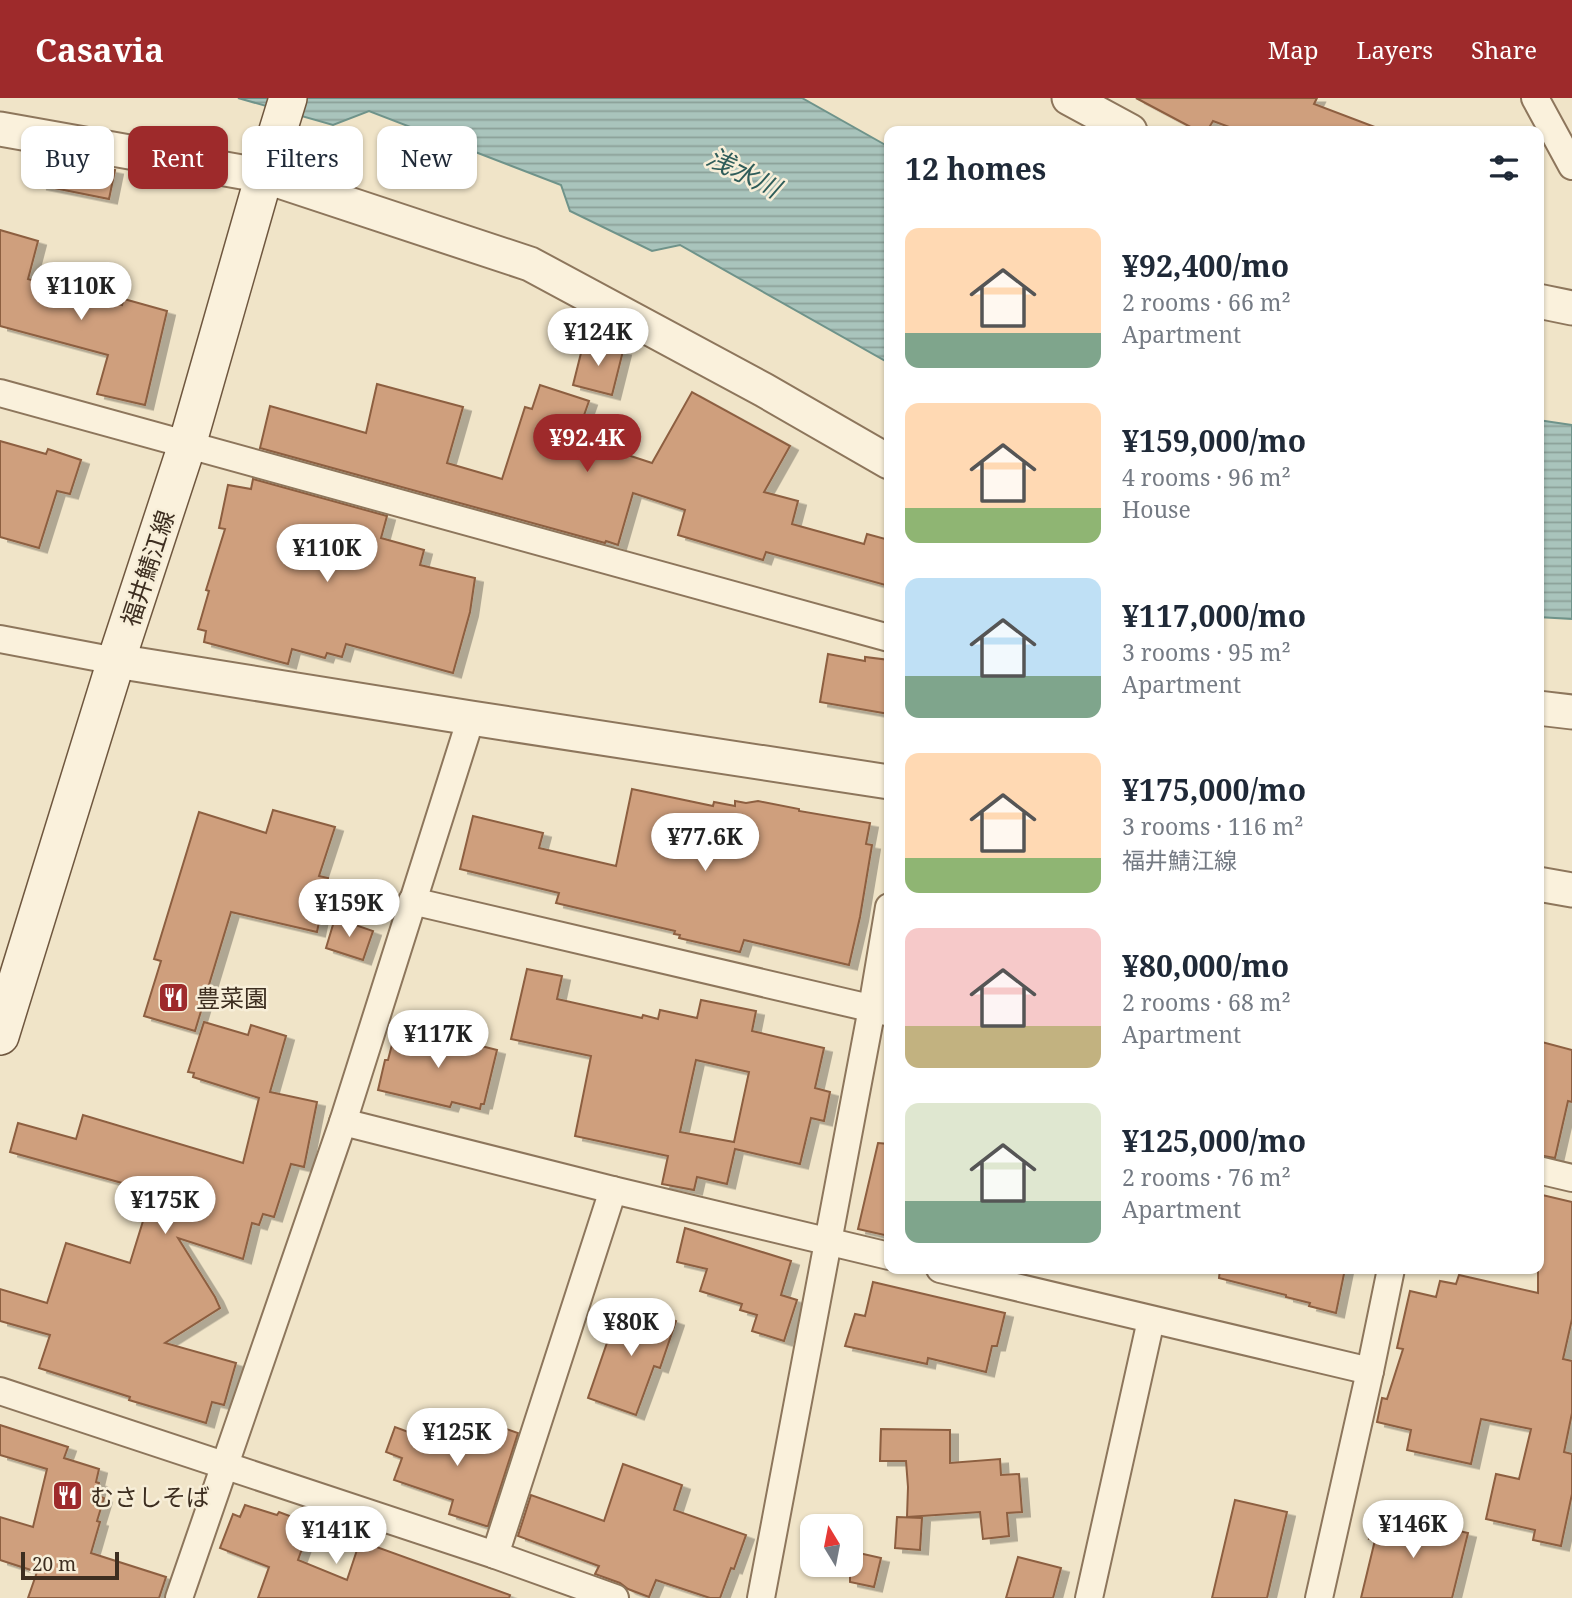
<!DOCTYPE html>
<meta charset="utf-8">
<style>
:root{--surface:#fff;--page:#f2f2f3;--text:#1f2937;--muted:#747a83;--accent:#9e2a2b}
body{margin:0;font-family:"Noto Serif","Noto Sans JP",serif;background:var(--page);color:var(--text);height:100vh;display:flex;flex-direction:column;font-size:26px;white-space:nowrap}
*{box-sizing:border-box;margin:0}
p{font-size:23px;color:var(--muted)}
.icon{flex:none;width:38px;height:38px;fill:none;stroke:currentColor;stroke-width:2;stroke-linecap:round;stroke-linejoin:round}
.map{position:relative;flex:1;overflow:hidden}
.details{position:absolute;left:884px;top:28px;width:660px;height:1148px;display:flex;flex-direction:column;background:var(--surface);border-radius:14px;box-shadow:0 2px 5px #0004}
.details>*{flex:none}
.guide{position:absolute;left:21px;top:28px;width:665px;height:63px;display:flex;gap:14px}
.needle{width:46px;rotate:350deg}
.buttons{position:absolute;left:800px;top:1416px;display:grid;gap:14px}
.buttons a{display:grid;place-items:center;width:63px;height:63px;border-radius:14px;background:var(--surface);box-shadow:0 2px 5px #0004;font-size:35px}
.scale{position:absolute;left:21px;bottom:18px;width:98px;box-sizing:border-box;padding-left:7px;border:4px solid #3d2e20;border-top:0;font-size:19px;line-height:24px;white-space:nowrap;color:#3d2e20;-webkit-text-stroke:5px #f7eed8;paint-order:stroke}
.price{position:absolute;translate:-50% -60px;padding:0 16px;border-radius:24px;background:#fff;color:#222;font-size:23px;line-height:46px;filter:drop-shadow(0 2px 4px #0008)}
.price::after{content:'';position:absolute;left:50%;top:42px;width:21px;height:16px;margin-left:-10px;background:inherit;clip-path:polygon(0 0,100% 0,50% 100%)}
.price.current{background:var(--accent);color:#fff}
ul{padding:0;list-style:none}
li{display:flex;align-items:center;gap:21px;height:175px;padding:0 21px}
li span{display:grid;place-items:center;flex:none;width:196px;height:140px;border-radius:14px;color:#555}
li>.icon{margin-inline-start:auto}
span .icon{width:84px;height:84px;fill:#fffc;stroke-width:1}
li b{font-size:30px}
h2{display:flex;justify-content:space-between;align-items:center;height:84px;padding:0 21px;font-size:30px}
.pill{padding:0 24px;border-radius:14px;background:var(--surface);box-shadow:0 2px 5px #0004;font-size:24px;line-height:63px}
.pill.current{background:var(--accent);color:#fff}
header{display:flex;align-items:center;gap:42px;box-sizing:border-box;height:98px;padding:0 35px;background:var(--accent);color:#fff}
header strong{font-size:33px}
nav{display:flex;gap:38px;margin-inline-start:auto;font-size:24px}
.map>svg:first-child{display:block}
</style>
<header>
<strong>Casavia</strong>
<nav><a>Map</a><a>Layers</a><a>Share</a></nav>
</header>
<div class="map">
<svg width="1572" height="1500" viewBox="0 0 1572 1500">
<defs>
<pattern id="water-rules" width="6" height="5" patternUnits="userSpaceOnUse" patternTransform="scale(1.75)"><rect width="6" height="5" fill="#a9c4bc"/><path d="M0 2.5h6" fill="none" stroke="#8ba098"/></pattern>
<filter id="shadow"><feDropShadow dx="8" dy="4.5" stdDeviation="0" flood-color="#0004"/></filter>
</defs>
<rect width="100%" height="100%" fill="#f0e4c8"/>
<g fill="url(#water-rules)" stroke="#6f938a" stroke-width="2">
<path d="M238,0H802L889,49V265L680,147L652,153L570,113L561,87L369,13L333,27Z"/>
<path d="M1538,322L1572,327V521L1538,519Z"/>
</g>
<g fill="#cf9f7d" stroke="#8d5f41" stroke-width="2" fill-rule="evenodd" filter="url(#shadow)">
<path d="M1136,0H1317L1314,6L1380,31V33H1240L1213,23L1207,33H1198Z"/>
<path d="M45,61L79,67L80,65L115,72L109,101L39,87Z"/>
<path d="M0,132L38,143L28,181L122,207L124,201L167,213L145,307L97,296L108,257L0,228Z"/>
<path d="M584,243L623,253L612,297L573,287Z"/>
<path d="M377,286L463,309L447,365L502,381L525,309L532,311L540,287L589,303L576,340L652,365L692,294L790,348L764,394L798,403L792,426L864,446L867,436L889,442V488L766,454L763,462L678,437L685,412L633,395L618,447L606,443L605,445L260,350L270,308L366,335Z"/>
<path d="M0,343L46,356L48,351L81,362L70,396L57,393L39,450L0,439Z"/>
<path d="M253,381L387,418L381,440L424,452L420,467L475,480L470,514L453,575L346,546L342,559L327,555L325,560L292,551L288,566L204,544L206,533L198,531L209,493L206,492L225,431L219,430L228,387L251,391Z"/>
<path d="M828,556L865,563V559L889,562V616L820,604Z"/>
<path d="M632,691L713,708L714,704L735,708V703L746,705L758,703L799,711V713L870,725L866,746L872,747L860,819L849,867L744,842L740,854L679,840L680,837L674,836L675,833L556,805L559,795L460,771L473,718L543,735L539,750L616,768Z"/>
<path d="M273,712L335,729L319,778L328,780L317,834L231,814L195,933L144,918L161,863L154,861L199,714L266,735Z"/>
<path d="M335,820L373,833L363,862L326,850Z"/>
<path d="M527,871L562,878L557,901L642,920L643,917L658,921L660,912L697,920L701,902L756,913L752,933L824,950L815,990L830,994L824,1023L811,1020L800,1066L735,1051L727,1086L697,1079L694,1092L662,1086L668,1058L575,1038L591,958L511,941ZM696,962L749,974L734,1044L680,1034Z"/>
<path d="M204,924L248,937L251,927L286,938L270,994L317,1004L304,1069L291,1066L274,1119L263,1116L259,1127L252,1125L243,1161L178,1140L215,1199L220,1210L165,1245L236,1265L224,1307L212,1304L206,1325L129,1302L130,1299L39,1270L50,1237L0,1223V1191L47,1205L66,1145L130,1165L152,1094L151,1093L10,1054L18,1025L76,1041L83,1017L243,1065L259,1000L193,979L194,975L188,974Z"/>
<path d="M415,931L497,952L484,1006H481L480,1011L452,1004L450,1009L378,992L385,962H388L395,935L413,939Z"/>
<path d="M1538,943L1572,952V1004L1568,1003L1555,1060L1538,1057Z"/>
<path d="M878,1045L889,1046V1138L858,1131Z"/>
<path d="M1538,1096L1572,1104V1221L1563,1261L1572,1263V1315L1564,1354L1572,1356V1396L1561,1448L1533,1442L1535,1432L1486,1421L1496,1376L1519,1381L1531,1331L1481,1321L1471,1366L1407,1352L1411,1332L1377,1324L1382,1300L1387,1301L1403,1251L1397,1250L1410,1193L1436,1199L1440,1183L1456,1186L1459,1177L1538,1195Z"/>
<path d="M685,1130L791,1163L781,1197L797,1202L784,1243L752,1233L757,1217L740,1212L742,1206L700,1193L707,1171L677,1164Z"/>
<path d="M1220,1171H1345L1336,1215L1309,1208L1310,1205L1286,1199V1197L1219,1180Z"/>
<path d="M873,1184L1005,1215L997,1248H992L986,1274L928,1260L927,1266L845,1248L855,1216L865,1218Z"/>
<path d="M621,1204L676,1223L660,1270L654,1268L636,1317L588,1300Z"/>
<path d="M481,1322L518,1335L488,1428H486L449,1416L453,1402L394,1382L402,1360L386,1354L395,1329L411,1335L413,1331L471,1350Z"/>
<path d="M0,1327L68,1349L64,1360L99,1371L96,1384L99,1385L96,1397L104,1400L97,1423L100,1424L91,1455L166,1479L159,1500H28L37,1474L0,1462V1419L33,1429L47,1371L0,1357Z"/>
<path d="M881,1331L950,1332V1365L1000,1361L1001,1377L1019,1376L1022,1414L1007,1415L1009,1438L983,1441L980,1414L907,1419L908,1389L906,1363H880Z"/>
<path d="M623,1366L682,1387L674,1412L746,1437L734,1471L731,1470L720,1500H710L656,1482L649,1499L628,1491L620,1485L595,1476L599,1468L518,1438L531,1397L604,1423Z"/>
<path d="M1235,1402L1287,1414L1267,1500H1212Z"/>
<path d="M245,1407L277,1417L279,1414L311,1426L298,1462L347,1482L360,1443L510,1497L509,1500H258L269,1469L220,1450L233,1416L240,1419Z"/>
<path d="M1376,1414L1468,1435L1452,1500H1361L1375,1442L1369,1441Z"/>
<path d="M897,1419L922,1420L920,1452L895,1450Z"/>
<path d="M850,1453L881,1460L874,1489L850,1484Z"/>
<path d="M1018,1459L1061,1470L1053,1500H1006Z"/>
</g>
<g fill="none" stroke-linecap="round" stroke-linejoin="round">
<defs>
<g id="minor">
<path d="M1535,0L1572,68"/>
<path d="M0,295L889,540"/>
<path d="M0,541L116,563"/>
<path d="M412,803L887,914"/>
<path d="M343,1024L613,1092L889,1158"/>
<path d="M1538,1072L1572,1080"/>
<path d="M940,1171L1370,1273"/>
<path d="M0,1293L495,1457L615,1500"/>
<path d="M495,1457L613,1092"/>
<path d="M179,1500L343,1024L471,620"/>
<path d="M761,1500L872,910L889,809"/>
<path d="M1089,1500L1151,1222"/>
<path d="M1319,1500L1370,1273L1391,1171"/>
</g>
<g id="tertiary">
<path d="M1069,0L1130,33"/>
<path d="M0,31L264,78L530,166L764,292L889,364"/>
<path d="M1538,203L1572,210"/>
<path d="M116,563L471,620L889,684"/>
<path d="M1538,610L1572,614"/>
<path d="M1538,786L1572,792"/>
</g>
<path id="secondary" d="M0,938L116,563L187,347L264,78L288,0"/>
</defs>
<use href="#minor" stroke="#8d765c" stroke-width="30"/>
<use href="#tertiary" stroke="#8d765c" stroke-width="37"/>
<use href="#secondary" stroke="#6f573f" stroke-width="40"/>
<use href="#minor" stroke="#faf1dc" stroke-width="26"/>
<use href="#tertiary" stroke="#faf1dc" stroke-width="33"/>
<use href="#secondary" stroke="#faf1dc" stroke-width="37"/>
</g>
<defs>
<symbol id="restaurant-square" viewBox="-11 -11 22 22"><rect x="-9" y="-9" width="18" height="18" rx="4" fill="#9e2a2b" stroke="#f7eed8"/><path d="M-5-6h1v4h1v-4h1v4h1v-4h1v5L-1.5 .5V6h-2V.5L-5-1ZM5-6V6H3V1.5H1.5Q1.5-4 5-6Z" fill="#fff"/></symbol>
</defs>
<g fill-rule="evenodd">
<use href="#restaurant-square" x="156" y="882" width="35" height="35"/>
<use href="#restaurant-square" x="50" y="1380" width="35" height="35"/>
</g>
<g text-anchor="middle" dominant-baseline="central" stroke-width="5" stroke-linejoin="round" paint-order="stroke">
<g font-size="24" fill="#3d2e20" stroke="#f7eed8">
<text transform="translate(147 470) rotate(-72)">福井鯖江線</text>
</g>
<g font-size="24" fill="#3d2e20" stroke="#f7eed8" text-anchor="start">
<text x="196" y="899">豊菜園</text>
<text x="90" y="1398">むさしそば</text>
</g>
<g font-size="26" font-style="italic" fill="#2f5d5a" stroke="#f7eed8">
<text transform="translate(744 74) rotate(27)">浅水川</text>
</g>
</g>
</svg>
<div class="buttons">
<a><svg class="needle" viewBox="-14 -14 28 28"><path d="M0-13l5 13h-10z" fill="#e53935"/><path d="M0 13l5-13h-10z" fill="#747a83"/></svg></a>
</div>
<div class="scale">20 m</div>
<b class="price" style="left:81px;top:224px">¥110K</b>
<b class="price" style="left:598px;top:270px">¥124K</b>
<b class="price current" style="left:587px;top:376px">¥92.4K</b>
<b class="price" style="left:327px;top:486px">¥110K</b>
<b class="price" style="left:705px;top:775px">¥77.6K</b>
<b class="price" style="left:349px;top:841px">¥159K</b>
<b class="price" style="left:438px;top:972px">¥117K</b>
<b class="price" style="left:165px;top:1138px">¥175K</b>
<b class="price" style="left:631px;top:1260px">¥80K</b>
<b class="price" style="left:457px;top:1370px">¥125K</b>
<b class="price" style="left:1413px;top:1462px">¥146K</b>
<b class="price" style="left:336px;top:1468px">¥141K</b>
<div class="guide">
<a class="pill">Buy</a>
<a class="pill current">Rent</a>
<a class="pill">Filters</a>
<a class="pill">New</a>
</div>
<section class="details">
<h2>12 homes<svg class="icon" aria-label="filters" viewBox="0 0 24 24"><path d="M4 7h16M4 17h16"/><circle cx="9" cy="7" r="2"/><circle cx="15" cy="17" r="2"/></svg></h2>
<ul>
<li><span style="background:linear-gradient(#ffd9b3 75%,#7fa58c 0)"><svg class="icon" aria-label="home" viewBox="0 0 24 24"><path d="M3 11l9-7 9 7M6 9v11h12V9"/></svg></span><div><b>¥92,400/mo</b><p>2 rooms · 66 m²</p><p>Apartment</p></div></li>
<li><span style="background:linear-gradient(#ffd9b3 75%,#8fb573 0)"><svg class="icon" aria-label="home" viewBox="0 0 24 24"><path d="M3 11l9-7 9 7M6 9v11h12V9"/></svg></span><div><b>¥159,000/mo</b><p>4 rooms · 96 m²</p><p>House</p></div></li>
<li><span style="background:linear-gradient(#bfe0f5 70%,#7fa58c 0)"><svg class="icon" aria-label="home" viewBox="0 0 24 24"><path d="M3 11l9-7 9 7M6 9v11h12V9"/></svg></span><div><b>¥117,000/mo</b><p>3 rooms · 95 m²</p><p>Apartment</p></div></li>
<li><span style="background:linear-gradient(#ffd9b3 75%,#8fb573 0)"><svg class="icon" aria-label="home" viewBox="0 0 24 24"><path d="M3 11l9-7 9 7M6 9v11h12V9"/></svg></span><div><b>¥175,000/mo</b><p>3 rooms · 116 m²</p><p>福井鯖江線</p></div></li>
<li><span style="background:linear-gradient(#f6c9c9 70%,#c2b280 0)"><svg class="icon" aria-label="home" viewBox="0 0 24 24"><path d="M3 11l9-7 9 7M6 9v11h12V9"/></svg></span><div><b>¥80,000/mo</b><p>2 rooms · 68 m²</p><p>Apartment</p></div></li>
<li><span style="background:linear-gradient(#dfe7d0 70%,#7fa58c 0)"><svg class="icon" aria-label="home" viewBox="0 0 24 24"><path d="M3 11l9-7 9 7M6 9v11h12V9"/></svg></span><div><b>¥125,000/mo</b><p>2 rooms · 76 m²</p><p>Apartment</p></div></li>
</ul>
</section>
</div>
